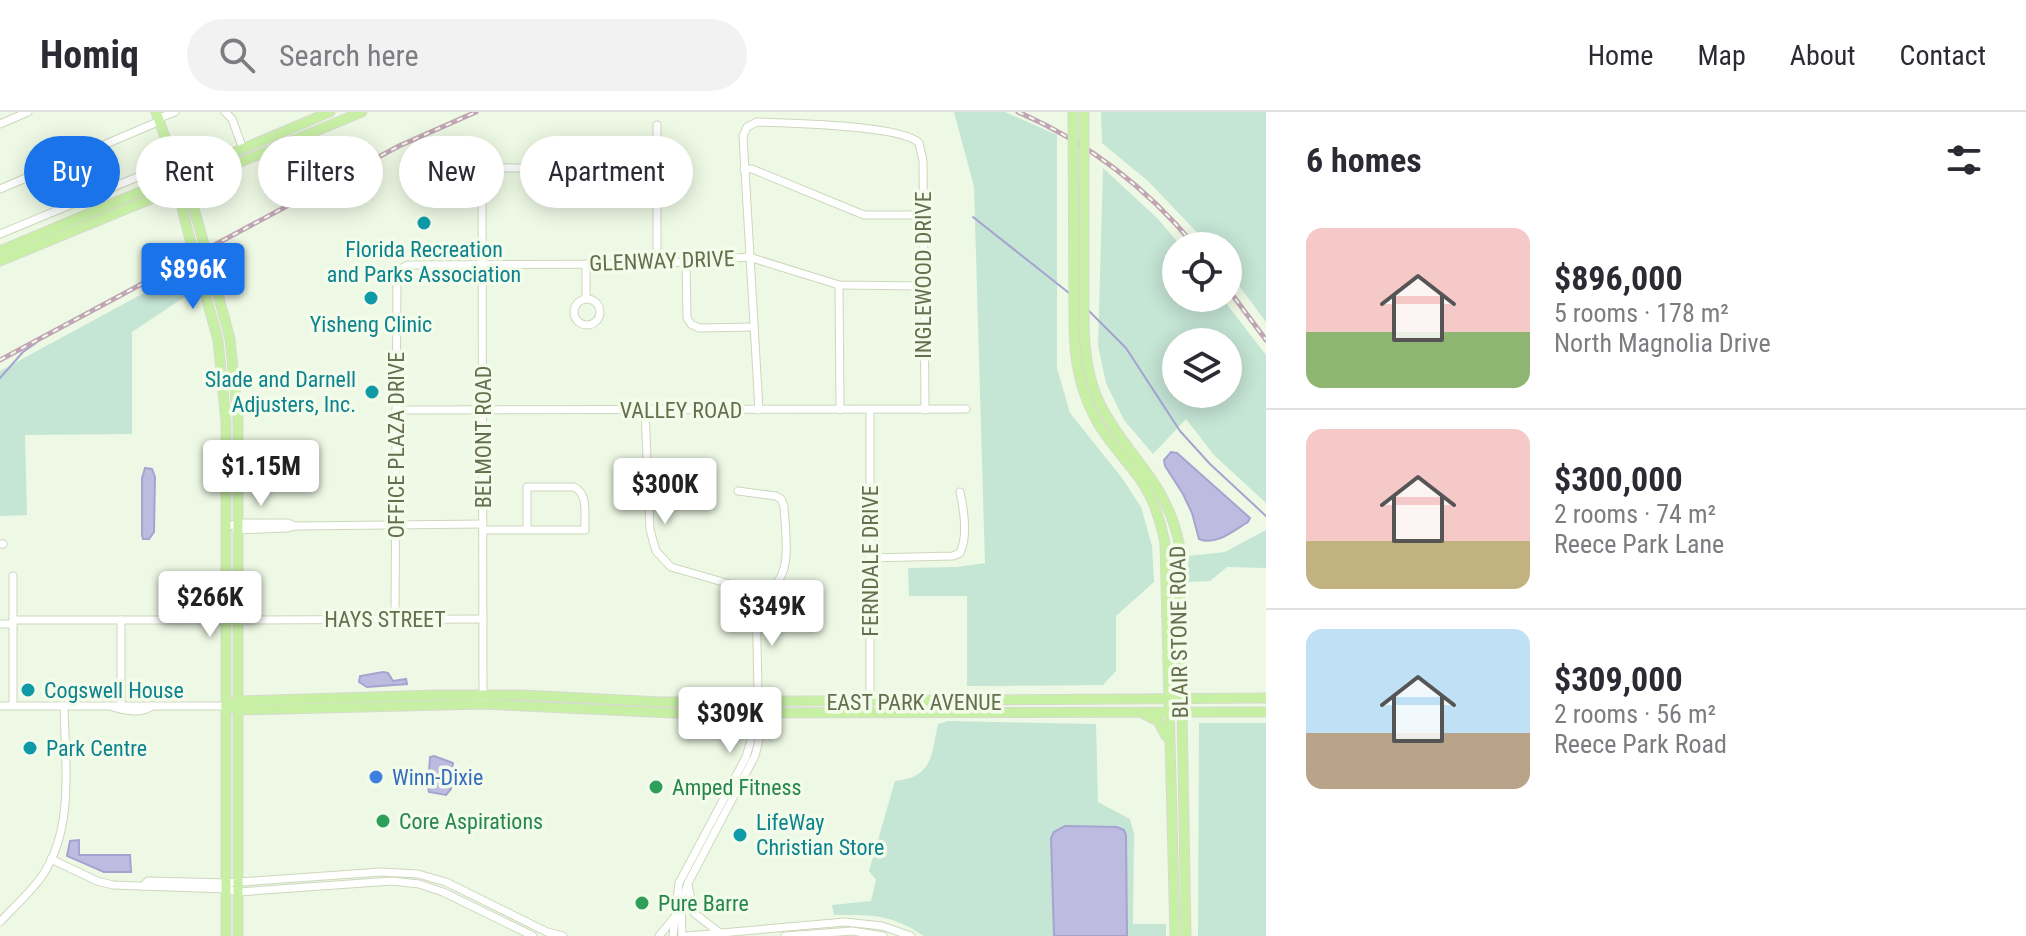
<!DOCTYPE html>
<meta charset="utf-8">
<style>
:root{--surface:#fff;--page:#f2f2f3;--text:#2b2b33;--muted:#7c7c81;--line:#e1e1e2;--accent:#1a73e8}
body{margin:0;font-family:"Roboto Condensed",sans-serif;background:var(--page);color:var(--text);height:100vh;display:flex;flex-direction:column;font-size:30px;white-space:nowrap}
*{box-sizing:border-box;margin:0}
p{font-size:26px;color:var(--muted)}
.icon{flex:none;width:44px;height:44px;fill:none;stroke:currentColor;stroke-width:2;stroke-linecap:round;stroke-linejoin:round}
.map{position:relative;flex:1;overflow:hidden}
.side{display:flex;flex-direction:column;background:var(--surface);width:760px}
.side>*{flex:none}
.top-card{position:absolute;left:24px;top:24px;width:760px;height:72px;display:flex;gap:16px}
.fabs{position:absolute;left:1162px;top:120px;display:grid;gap:16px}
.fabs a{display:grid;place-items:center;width:80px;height:80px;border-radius:50%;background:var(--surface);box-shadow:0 4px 20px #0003;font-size:40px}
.price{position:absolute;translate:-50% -68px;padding:0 18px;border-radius:8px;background:#fff;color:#222;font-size:26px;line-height:52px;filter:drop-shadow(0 2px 4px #0008)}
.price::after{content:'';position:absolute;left:50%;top:48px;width:24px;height:18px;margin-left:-12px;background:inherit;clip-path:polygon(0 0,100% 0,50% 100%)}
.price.selected{background:var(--accent);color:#fff}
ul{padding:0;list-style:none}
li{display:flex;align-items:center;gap:24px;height:200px;padding:0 40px}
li+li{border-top:2px solid var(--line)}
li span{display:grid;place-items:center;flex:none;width:224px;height:160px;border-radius:16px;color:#555}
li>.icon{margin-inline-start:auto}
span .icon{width:96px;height:96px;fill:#fffc;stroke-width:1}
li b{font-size:34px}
h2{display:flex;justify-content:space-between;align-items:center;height:96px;padding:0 40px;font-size:34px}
.pill{padding:0 28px;border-radius:36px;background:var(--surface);box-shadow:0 4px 20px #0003;font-size:28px;line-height:72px}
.pill.selected{background:var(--accent);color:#fff}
header{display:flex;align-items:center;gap:48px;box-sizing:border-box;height:112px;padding:0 40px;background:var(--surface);border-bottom:2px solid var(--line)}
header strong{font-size:38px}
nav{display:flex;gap:44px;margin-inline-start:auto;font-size:28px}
.search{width:560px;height:72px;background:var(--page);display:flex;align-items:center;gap:20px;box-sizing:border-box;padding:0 28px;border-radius:44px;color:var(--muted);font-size:30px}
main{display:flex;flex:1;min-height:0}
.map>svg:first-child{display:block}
</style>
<header>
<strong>Homiq</strong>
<div class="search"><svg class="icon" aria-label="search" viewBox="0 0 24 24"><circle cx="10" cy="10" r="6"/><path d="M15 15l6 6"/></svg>Search here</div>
<nav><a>Home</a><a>Map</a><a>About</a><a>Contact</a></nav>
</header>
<main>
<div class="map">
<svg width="1266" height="824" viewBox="0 0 1266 824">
<rect width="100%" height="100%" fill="#eef9e5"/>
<g fill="#c5e5d5" fill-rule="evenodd">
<path d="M954,0H1005L1057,23V256L1070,301L1122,366L1141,395L1152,434L1154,470L1116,504V559L1103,573L967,574V484H909L908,456L957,455L985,451L974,75Z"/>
<path d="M1101,0H1266V210L1228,159V134H1210L1148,69L1102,31Z"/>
<path d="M1103,56L1158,107L1181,134H1176V186H1222L1266,243V391L1214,343L1186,307L1153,342L1124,308L1106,271L1098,234ZM1176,230H1228V282H1176Z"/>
<path d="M190,156L195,178L132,220V322L25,323L27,403L0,404V259Z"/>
<path d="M1266,418V456L1227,455L1210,469L1188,470V444L1225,440Z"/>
<path d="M948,609L1096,612L1098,690L1130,707L1134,722L1133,812H1166V824H924C890,802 874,803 834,803L832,793L871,789L876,768L869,759L895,669C933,665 931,644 938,612Z"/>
<path d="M1199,611H1266V824H1198Z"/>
</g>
<g fill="#bdbce0" stroke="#a6a3d0" stroke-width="2">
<path d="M1171,340L1177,341L1241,398L1250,406L1248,410C1233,419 1216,434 1199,427L1192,401L1183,382L1165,354L1164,348Z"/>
<path d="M145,356L152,357L155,365L154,420L149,427H143L142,423V366Z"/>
<path d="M383,560L388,561L393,569L406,567L407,572L367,575L359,570L360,564Z"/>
<path d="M434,644L453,651L451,677L446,683L429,680L428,676L430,645Z"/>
<path d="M1065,714L1117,715L1124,718L1126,723L1127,824H1054L1051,726L1054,720Z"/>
<path d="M79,728V743H130L131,760H104L67,744L70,729Z"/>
</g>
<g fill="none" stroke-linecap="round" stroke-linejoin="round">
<g stroke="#a6a3d0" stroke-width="2">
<path d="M973,105L1069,181"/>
<path d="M1089,199L1126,236L1180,319L1210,352L1266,404"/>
<path d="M0,266L23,240L36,231"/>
</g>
<defs>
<g id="minor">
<path d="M225,0L232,7L243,37"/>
<path d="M159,6L175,0"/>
<path d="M0,12L28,0"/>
<path d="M744,57H752L864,103H923"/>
<path d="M0,77L160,9"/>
<path d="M0,122L147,61"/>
<path d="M686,150L687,206L691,212L699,216L753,215"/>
<path d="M657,152V13"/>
<path d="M839,173L840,298"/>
<path d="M586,187V152"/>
<circle cx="587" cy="200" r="13"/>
<path d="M396,298L966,297"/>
<path d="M645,298L650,418L656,439L671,455L761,481C796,471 785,422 784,394L781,387L776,384L738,379"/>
<path d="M759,298L743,24L747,15L757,10C786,11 902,13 919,31L923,49L925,298"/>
<path d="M870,298V591"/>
<path d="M226,415L238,411H288L294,414"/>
<path d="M236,418L288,416L294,414L483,412"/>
<path d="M483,418H585C584,403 589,382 574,375H527V418"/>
<path d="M0,432H3"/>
<path d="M870,446L953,444L960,441C968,424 964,398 960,380"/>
<path d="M13,464V593"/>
<path d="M395,507L397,159L407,153L657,152L749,145L839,173L924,174"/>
<path d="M13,508H226"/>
<path d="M121,508V592"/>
<path d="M238,508L483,507"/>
<path d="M0,512H13"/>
<path d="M483,585L482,61L489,56L657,55"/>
<path d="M0,594H226"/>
<path d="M113,595C124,599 142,602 152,594"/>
<path d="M51,747L97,769L113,773L226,777L238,780L392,769L419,772L443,780L533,824"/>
<path d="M688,773L694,801L720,821"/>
<path d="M143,774L148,769L226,771L381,760L418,762L446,770L547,820L563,824"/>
<path d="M0,810C14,795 30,781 42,764C75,716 65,649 64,594"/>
<path d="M659,824L673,807"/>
<path d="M673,824L679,771L746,645L755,615"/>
<path d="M682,824L681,792L688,771L755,644L759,628L756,481"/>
<path d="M687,824L845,810L882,814L911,824"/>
<path d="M785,824L852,819L883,824"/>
</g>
<g id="major">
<path d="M156,0L179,64L188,76L200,118"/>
<path d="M176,71L189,124"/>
<path d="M0,139L330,0"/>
<path d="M0,149L362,0"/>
<path d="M211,157L230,227L238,308V824"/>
<path d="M200,163L218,228L226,309V824"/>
<path d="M1074,211C1074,248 1080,281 1099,313C1111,332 1127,349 1140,367C1154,387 1160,408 1165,431L1175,824"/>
<path d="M1084,214C1085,241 1088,267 1100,292C1127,346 1165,366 1179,431L1186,824"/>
<path d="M226,594L239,589L438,583H522L662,590L1266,586"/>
<path d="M226,594L239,598L483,592L673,601L1266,600"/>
<path d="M1144,602L1158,609L1166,624"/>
</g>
</defs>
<use href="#minor" stroke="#cdd7bc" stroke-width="9"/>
<use href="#major" stroke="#d7d9d1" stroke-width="11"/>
<use href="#minor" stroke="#fff" stroke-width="7"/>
<use href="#major" stroke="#c8f0a5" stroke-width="9"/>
<defs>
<g id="rail">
<path d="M1018,0C1087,30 1147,76 1195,134"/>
<path d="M1228,177L1266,228"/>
<path d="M0,248L399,34L476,0"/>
</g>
</defs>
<use href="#rail" stroke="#c1a5b4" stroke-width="5"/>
<use href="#rail" stroke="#f3fcea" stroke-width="2" stroke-dasharray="6" stroke-linecap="butt"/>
<defs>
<g id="major-bridge">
<path d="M1073,0L1074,211"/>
<path d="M1084,0V214"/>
<path d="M200,118L211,157"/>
<path d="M189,124L200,163"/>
</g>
</defs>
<use href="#major-bridge" stroke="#d7d9d1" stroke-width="11" stroke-linecap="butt"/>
<use href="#major-bridge" stroke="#c8f0a5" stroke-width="9"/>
</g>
<g fill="#0f9aa8" stroke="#f3fcea" stroke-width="3">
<circle cx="424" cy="111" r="8"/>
<circle cx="371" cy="186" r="8"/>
<circle cx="372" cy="280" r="8"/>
<circle cx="28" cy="578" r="8"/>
<circle cx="30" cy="636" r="8"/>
<circle cx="740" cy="723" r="8"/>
</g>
<circle fill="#3f7fe0" stroke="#f3fcea" stroke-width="3" cx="376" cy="665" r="8"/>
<g fill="#2e9e5b" stroke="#f3fcea" stroke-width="3">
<circle cx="656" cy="675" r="8"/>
<circle cx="383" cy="709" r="8"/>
<circle cx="642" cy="791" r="8"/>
</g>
<g text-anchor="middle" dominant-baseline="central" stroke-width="7" stroke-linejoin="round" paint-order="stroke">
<g font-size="22" fill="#0d838f" stroke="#f3fcea" text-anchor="start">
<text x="424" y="137" text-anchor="middle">Florida Recreation<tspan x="424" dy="25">and Parks Association</tspan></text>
<text x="371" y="212" text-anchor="middle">Yisheng Clinic</text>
<text x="356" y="267" text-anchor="end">Slade and Darnell<tspan x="356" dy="25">Adjusters, Inc.</tspan></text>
<text x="44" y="578">Cogswell House</text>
<text x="46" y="636">Park Centre</text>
<text x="756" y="710">LifeWay<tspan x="756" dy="25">Christian Store</tspan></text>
</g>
<g font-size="22" fill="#666e4d" stroke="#f3fcea">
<text transform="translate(662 149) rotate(-2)">GLENWAY DRIVE</text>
<text transform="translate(923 163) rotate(-90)">INGLEWOOD DRIVE</text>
<text x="681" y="298">VALLEY ROAD</text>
<text transform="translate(483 325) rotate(-90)">BELMONT ROAD</text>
<text transform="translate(396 333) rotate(-90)">OFFICE PLAZA DRIVE</text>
<text transform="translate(870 449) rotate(-90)">FERNDALE DRIVE</text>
<text x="385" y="507">HAYS STREET</text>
<text transform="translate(1179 520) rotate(-91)">BLAIR STONE ROAD</text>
<text x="914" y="590">EAST PARK AVENUE</text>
</g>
<g font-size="22" fill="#366cbe" stroke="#f3fcea" text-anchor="start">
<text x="392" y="665">Winn-Dixie</text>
</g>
<g font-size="22" fill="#27864d" stroke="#f3fcea" text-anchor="start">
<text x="672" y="675">Amped Fitness</text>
<text x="399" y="709">Core Aspirations</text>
<text x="658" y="791">Pure Barre</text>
</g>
</g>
</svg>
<div class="fabs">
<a><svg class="icon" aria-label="locate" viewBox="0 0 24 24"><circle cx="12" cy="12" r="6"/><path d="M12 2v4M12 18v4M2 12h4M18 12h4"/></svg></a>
<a><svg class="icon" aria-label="layers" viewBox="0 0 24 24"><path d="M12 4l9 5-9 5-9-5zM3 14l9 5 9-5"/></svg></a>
</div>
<b class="price selected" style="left:193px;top:199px">$896K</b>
<b class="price" style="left:261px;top:396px">$1.15M</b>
<b class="price" style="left:665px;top:414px">$300K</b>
<b class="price" style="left:210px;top:527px">$266K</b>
<b class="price" style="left:772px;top:536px">$349K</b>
<b class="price" style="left:730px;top:643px">$309K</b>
<div class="top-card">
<a class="pill selected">Buy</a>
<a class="pill">Rent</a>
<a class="pill">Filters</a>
<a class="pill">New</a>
<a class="pill">Apartment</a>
</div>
</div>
<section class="side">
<h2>6 homes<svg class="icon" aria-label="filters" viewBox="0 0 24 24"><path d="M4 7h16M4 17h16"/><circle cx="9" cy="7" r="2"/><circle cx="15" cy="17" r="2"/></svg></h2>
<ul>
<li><span style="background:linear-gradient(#f6c9c9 65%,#8fb573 0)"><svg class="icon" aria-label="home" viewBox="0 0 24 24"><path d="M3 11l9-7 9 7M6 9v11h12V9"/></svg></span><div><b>$896,000</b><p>5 rooms · 178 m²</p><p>North Magnolia Drive</p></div></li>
<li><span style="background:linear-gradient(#f6c9c9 70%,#c2b280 0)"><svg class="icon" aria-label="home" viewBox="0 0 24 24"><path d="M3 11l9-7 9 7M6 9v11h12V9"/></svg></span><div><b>$300,000</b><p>2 rooms · 74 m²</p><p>Reece Park Lane</p></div></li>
<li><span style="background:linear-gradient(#bfe0f5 65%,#b9a48a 0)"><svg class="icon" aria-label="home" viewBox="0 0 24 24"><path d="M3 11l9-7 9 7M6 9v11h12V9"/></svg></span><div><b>$309,000</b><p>2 rooms · 56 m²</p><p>Reece Park Road</p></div></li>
</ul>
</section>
</main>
